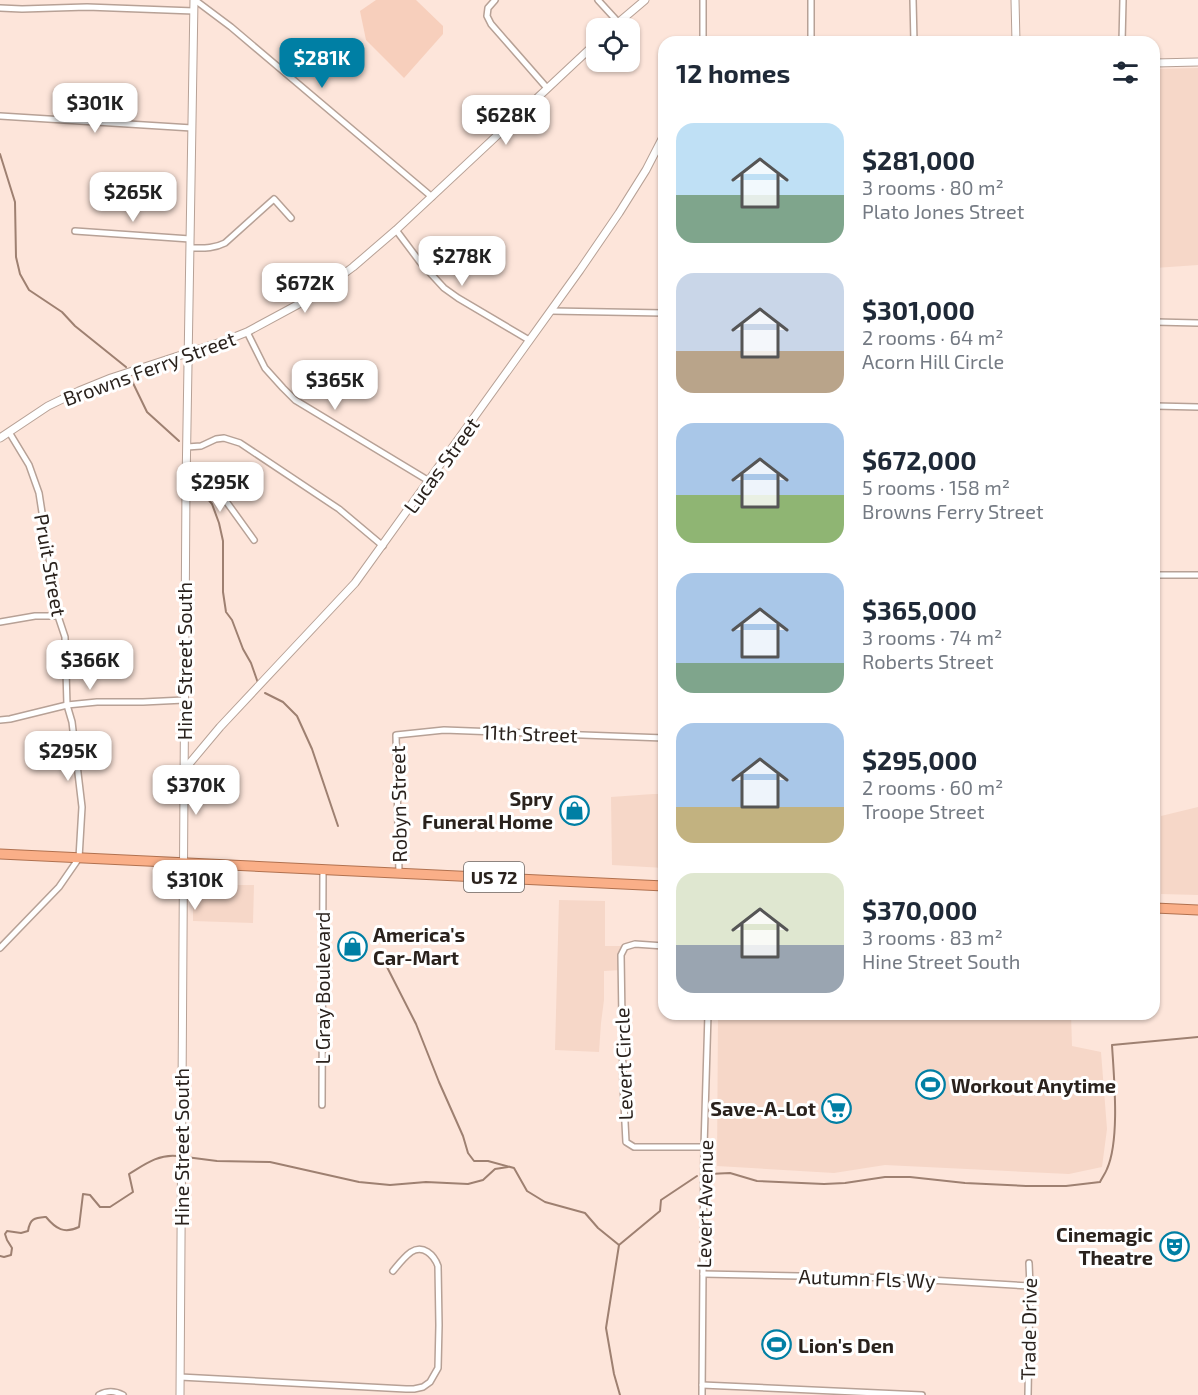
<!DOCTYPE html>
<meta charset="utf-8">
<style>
:root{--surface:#fff;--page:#f2f2f3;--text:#1f2937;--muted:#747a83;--accent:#007fa4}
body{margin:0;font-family:"Exo 2",sans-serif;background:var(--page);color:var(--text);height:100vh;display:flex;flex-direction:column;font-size:22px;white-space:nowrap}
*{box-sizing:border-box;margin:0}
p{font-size:20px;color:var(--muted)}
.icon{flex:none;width:33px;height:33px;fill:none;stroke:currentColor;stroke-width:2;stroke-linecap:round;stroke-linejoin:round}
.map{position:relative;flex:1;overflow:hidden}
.drawer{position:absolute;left:658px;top:36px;width:502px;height:984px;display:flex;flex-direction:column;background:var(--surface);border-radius:18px;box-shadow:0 2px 4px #0004}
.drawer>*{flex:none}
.fabs{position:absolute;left:586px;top:18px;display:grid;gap:12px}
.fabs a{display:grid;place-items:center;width:54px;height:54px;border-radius:12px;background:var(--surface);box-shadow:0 2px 4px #0004;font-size:30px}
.price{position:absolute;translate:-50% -51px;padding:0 14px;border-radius:12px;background:#fff;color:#222;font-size:20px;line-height:39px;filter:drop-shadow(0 2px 3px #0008)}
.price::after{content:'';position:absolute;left:50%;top:36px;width:18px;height:14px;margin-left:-9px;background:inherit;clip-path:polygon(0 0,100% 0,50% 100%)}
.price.current{background:var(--accent);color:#fff}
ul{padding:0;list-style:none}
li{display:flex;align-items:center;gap:18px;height:150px;padding:0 18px}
li span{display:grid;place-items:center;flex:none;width:168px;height:120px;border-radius:18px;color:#555}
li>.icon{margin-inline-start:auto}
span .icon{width:72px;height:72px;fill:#fffc;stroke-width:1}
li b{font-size:26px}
h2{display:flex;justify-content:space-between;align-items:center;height:72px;padding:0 18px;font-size:26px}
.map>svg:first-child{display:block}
</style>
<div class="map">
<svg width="1198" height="1395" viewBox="0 0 1198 1395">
<rect width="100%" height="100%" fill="#fde5da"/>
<g fill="#f6d7c8">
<path d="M1198,68V265L1155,268V69Z"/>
<path d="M653,794H664V868L612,865L611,797Z"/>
<path d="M1198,807V895L1161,894V816Z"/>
<path d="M193,885H254L253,923L193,921Z"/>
<path d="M559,900L605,901V946H621V970L604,971V1000L601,1023L599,1052L555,1050Z"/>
<path d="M718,1014H1071L1072,1046L1101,1052L1107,1129L1102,1167L1069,1174L885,1165L834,1173L717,1166Z"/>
</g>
<path fill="#f7cfbc" d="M376,0H416L443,26V34L404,78L366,40L360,11Z"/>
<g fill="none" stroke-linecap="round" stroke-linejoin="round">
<g stroke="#9e8071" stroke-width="2">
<path d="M0,154L15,202L16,257L20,274L29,290L62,312L75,326L126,367"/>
<path d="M131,379L147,412L179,441"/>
<path d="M195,492L203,493L212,504L219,523L223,541V592L226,612L232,620L243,649L251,663L258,683"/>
<path d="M265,693L283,702L297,716L312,749L338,826"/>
<path d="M387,967L416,1024L439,1082L463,1136L468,1153L474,1161H488L514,1168L527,1191L545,1202L585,1213L598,1228L619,1245"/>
<path d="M186,1157L217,1161L270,1162L359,1182L390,1185L426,1182L468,1184L483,1180L495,1169L508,1167"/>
<path d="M709,1174L730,1173L757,1181L824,1184L845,1183L885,1177H910L965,1183L1026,1186H1066L1100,1182C1102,1178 1105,1174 1107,1169C1120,1140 1114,1078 1112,1045L1198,1037"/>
<path d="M0,1256L4,1257L11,1255L12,1248L7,1240L5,1234L7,1231L21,1233L28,1231C30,1218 35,1218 46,1217C56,1229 64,1234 79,1227L83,1194L90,1195L100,1207H110L133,1192L129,1174C144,1165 158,1154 177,1156"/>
<path d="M620,1395L614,1374L606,1328L619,1245L660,1211L661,1200L697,1176"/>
</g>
<defs>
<g id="minor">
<path d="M195,0L231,27L432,197"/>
<path d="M495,0L488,8L487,16L491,24L547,88"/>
<path d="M598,0L619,23"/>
<path d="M703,0V42"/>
<path d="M811,0V42"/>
<path d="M913,0L914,42"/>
<path d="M0,8L22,9L87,7L194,11"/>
<path d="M1122,42L1123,0"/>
<path d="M0,116L192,128"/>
<path d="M396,230L420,262L444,288L458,298L529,340"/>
<path d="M75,231L190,239"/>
<path d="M190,248C203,248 213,249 225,243L274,199L291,218"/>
<path d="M551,311L664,313"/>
<path d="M1155,322L1198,323"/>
<path d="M247,332L265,368L283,388L295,400L429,481"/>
<path d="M1155,406L1198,407"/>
<path d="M187,447L201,446L216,439L224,438L240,443L339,509L383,546"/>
<path d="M186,486L212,490L223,497L254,540"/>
<path d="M1155,575H1198"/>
<path d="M0,622L35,616H58"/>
<path d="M0,720L10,719L67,705L97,702H143L184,700"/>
<path d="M399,873L396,735L444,730L664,738"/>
<path d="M664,946L635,944L625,947L621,955L623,1084L626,1142L634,1147H704"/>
<path d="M0,948L59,887L79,858L82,807L72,722L67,705L65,637L58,616L39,493L29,465L9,432"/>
<path d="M322,1105L323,870"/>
<path d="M703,1274L896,1278L1030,1286"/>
<path d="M180,1377L406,1389H414L423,1387L430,1382L438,1368L439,1325L438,1266C434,1255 423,1244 411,1252C404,1257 398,1265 393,1271"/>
<path d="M702,1385L922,1395"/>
<path d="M99,1395C108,1390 115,1391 123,1395"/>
<path d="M702,1395L704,1147L708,1014"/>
<path d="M1028,1395L1030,1286L1029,1263"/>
</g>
<g id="tertiary">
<path d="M1015,0L1016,42"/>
<path d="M612,28L645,0"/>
<path d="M1155,63L1198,62"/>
<path d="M0,438L48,406L79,391L111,378L227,340L247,332L297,305L326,287L353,267L396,230L597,42"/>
<path d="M184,770L220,727L355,583L580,270L619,213L646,170L664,135"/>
<path d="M180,1395L186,486L194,0"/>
</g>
<g id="trunk">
<path d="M0,854L664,886"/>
<path d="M1155,908L1198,910"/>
</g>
</defs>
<use href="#minor" stroke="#b7a196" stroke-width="8"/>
<use href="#tertiary" stroke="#b7a196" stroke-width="9"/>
<use href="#trunk" stroke="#b1714f" stroke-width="11"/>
<use href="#minor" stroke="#fff" stroke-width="5"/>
<use href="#tertiary" stroke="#fff" stroke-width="7"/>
<use href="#trunk" stroke="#faaf88" stroke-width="9"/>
</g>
<defs>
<symbol id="shop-ring" viewBox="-11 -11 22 22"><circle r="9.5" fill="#fff" stroke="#007fa4" stroke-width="1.5"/><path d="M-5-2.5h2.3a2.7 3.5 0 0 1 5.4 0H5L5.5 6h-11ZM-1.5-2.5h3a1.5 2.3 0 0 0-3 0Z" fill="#007fa4"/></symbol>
<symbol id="stadium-ring" viewBox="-11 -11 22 22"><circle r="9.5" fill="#fff" stroke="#007fa4" stroke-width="1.5"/><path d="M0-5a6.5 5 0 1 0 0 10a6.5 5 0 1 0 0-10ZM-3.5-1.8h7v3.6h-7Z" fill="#007fa4"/></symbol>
<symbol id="supermarket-ring" viewBox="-11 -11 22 22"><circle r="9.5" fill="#fff" stroke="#007fa4" stroke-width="1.5"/><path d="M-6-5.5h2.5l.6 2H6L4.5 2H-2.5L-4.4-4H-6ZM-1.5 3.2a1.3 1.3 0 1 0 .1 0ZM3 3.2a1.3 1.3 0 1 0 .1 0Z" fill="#007fa4"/></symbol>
<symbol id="theatre-ring" viewBox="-11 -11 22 22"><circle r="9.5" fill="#fff" stroke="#007fa4" stroke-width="1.5"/><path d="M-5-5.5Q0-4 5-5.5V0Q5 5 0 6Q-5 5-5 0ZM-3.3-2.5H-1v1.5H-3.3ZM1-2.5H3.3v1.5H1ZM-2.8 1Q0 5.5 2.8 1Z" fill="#007fa4"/></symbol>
</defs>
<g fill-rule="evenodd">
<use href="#shop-ring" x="558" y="794" width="33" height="33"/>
<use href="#shop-ring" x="336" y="930" width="33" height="33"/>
<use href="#stadium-ring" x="914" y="1068" width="33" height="33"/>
<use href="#supermarket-ring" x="820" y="1092" width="33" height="33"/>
<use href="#theatre-ring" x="1158" y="1230" width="33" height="33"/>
<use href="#stadium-ring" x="760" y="1328" width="33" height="33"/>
</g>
<g text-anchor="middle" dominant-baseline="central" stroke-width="6" stroke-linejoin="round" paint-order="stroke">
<rect fill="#fff" stroke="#6a6461" stroke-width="1.5" x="464" y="862" width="60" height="30" rx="4.5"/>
<g font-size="18" font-weight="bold" fill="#2a221d">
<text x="494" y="877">US 72</text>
</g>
<g font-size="20" fill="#2a221d" stroke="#fff">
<text transform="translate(149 368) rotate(-20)">Browns Ferry Street</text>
<text transform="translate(441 465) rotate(-54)">Lucas Street</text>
<text transform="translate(51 565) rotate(80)">Pruit Street</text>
<text transform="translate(184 661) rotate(-90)">Hine Street South</text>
<text transform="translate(530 733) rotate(2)">11th Street</text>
<text transform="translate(398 804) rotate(-91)">Robyn Street</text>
<text transform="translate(322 988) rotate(-90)">L Gray Boulevard</text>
<text transform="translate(623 1064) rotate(-92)">Levert Circle</text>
<text transform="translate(181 1147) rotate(-90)">Hine Street South</text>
<text transform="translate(704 1204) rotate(-89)">Levert Avenue</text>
<text transform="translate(867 1278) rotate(2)">Autumn Fls Wy</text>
<text transform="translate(1028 1329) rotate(-89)">Trade Drive</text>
</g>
<g font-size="20" font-weight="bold" fill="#2a221d" stroke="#fff" text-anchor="end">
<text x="553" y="798">Spry<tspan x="553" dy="23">Funeral Home</tspan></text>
<text x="373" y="934" text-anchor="start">America's<tspan x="373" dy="23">Car-Mart</tspan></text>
<text x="951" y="1085" text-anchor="start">Workout Anytime</text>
<text x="816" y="1108">Save-A-Lot</text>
<text x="1153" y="1234">Cinemagic<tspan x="1153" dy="23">Theatre</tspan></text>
<text x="798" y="1345" text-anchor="start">Lion's Den</text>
</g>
</g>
</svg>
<div class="fabs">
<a><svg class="icon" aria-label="locate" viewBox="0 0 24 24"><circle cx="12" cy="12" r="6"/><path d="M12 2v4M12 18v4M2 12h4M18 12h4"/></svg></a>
</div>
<b class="price current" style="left:322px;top:89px">$281K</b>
<b class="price" style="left:95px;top:134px">$301K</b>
<b class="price" style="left:506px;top:146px">$628K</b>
<b class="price" style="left:133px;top:223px">$265K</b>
<b class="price" style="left:462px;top:287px">$278K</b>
<b class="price" style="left:305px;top:314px">$672K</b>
<b class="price" style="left:335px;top:411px">$365K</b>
<b class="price" style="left:220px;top:513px">$295K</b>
<b class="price" style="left:90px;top:691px">$366K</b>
<b class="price" style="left:68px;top:782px">$295K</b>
<b class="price" style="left:196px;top:816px">$370K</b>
<b class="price" style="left:195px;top:911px">$310K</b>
<section class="drawer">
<h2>12 homes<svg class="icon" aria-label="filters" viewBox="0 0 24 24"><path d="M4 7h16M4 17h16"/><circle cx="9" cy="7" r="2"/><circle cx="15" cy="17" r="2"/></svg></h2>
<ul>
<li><span style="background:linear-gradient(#bfe0f5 60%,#7fa58c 0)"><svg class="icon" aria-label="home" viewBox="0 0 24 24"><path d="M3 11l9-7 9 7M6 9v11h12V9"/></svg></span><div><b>$281,000</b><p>3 rooms · 80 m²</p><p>Plato Jones Street</p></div></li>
<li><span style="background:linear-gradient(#c9d6e8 65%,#b9a48a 0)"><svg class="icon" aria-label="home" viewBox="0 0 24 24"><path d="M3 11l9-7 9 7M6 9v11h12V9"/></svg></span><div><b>$301,000</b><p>2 rooms · 64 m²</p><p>Acorn Hill Circle</p></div></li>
<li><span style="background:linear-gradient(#a9c7e8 60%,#8fb573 0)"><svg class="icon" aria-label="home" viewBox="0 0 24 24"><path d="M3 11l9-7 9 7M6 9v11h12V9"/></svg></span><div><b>$672,000</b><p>5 rooms · 158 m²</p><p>Browns Ferry Street</p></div></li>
<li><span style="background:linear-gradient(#a9c7e8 75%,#7fa58c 0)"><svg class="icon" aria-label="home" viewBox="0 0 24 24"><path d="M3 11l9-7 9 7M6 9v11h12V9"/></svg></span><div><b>$365,000</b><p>3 rooms · 74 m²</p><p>Roberts Street</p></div></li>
<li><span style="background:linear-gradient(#a9c7e8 70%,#c2b280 0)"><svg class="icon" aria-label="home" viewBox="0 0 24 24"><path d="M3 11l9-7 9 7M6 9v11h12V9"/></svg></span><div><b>$295,000</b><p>2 rooms · 60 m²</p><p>Troope Street</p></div></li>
<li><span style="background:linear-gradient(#dfe7d0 60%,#9aa5b1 0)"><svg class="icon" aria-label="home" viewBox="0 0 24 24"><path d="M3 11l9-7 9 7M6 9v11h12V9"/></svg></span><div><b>$370,000</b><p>3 rooms · 83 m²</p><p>Hine Street South</p></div></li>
</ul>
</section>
</div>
